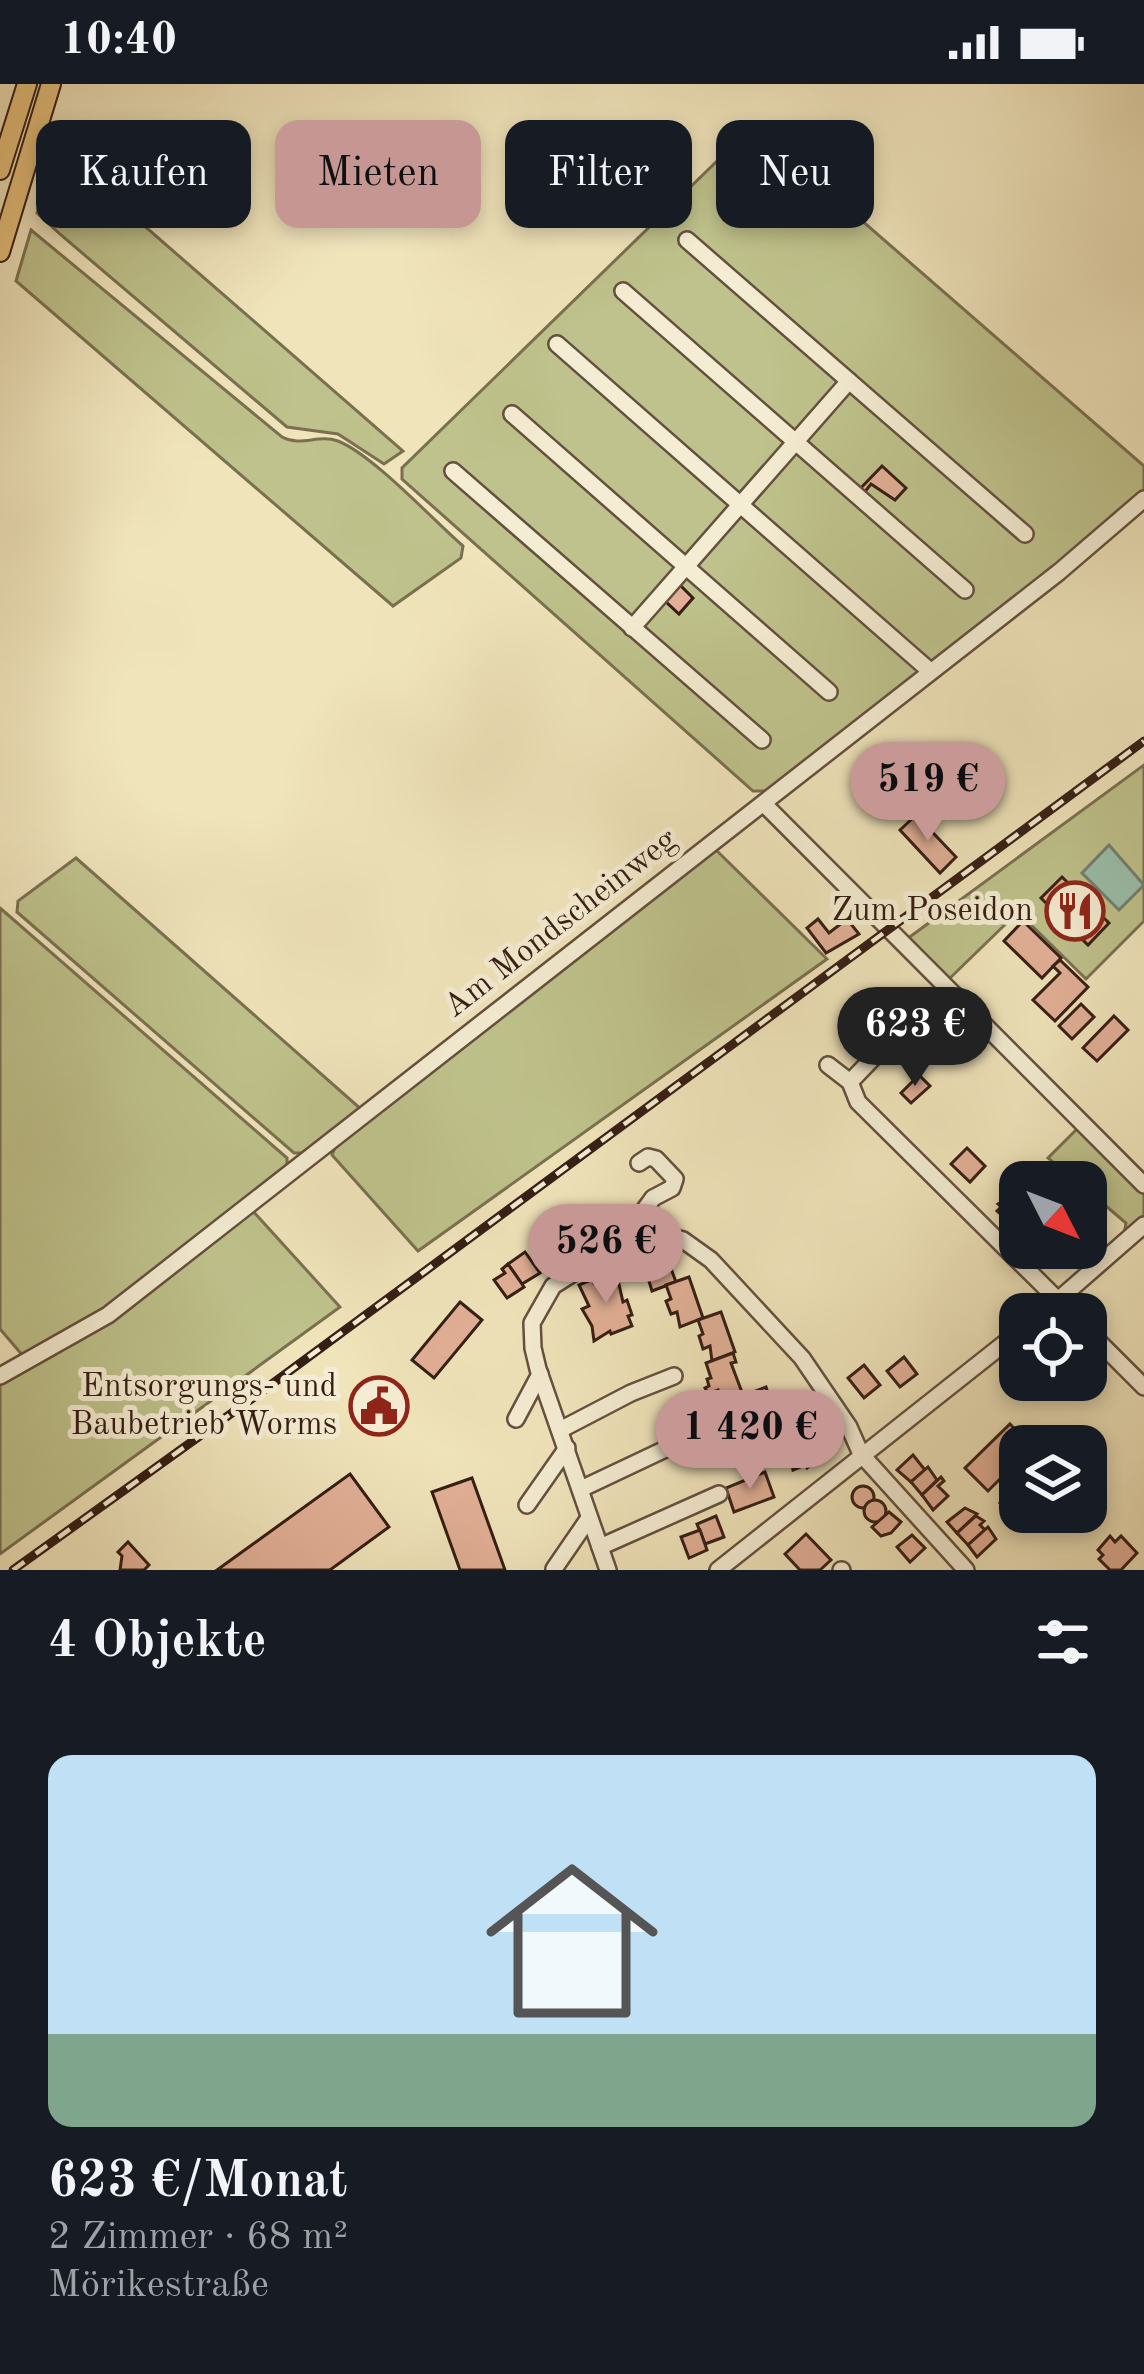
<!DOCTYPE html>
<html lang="de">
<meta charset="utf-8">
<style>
:root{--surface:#171b24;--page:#20242c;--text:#f1f3f6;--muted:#9ea1a6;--line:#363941;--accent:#c59692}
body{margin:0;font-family:"Old Standard TT",serif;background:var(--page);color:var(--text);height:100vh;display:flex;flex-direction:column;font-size:45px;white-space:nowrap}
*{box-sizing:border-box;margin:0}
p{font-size:39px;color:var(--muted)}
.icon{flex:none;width:66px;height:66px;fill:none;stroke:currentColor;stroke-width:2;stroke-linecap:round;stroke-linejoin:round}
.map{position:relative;height:1486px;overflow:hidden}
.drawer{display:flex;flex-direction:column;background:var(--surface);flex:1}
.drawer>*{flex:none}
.hud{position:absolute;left:36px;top:36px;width:1074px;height:108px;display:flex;gap:24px}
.needle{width:78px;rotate:132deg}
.buttons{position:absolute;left:999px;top:1077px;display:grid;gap:24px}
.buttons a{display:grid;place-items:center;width:108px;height:108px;border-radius:24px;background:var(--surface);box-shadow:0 6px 18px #0003;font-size:60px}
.price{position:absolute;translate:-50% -102px;padding:0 27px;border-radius:42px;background:var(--accent);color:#111;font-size:39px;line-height:78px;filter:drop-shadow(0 3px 6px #0008)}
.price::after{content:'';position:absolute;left:50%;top:72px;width:36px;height:27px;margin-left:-18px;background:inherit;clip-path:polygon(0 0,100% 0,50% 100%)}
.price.selected{background:#222;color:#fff}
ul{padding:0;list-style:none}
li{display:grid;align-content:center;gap:24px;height:636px;padding:0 48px}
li+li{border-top:3px solid var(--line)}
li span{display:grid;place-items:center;height:372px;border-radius:24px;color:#555}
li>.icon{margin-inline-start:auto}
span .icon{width:216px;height:216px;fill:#fffc;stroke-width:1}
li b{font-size:51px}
h2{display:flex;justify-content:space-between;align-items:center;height:144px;padding:0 48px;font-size:51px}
.pill{padding:0 42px;border-radius:24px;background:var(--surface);box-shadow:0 6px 18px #0003;font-size:42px;line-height:108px}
.pill.selected{background:var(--accent);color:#111}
.status{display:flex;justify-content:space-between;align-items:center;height:84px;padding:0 60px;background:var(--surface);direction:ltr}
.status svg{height:33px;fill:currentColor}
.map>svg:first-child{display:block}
</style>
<div class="status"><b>10:40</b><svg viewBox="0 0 49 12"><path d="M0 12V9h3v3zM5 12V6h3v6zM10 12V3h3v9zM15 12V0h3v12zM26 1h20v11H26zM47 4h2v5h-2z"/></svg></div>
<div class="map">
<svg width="1144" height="1486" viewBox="0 0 1144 1486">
<rect width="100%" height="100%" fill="#f0e4bb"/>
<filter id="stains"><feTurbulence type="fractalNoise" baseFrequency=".00167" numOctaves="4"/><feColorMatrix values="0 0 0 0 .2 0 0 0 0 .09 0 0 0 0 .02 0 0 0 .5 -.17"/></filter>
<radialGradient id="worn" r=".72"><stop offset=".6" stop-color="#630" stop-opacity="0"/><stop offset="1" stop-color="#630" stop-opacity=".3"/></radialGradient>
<g fill="#bfc28c" stroke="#7a7050" stroke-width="3">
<path d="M753,42L1144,382V407L1086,460L772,707H753L402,395V384Z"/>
<path d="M56,65L403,367L384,380L338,350L287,343L61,151L37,129Z"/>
<path d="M31,146L282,353C301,363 318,350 338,357C373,371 432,435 463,462L461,474L393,522L16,197Z"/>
<path d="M1144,681V837L1086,895L1018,828L948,896L907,855Z"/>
<path d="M715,765L827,875L418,1167L332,1071L337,1059Z"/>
<path d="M76,774L362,1026L307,1069H294L17,828L18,817Z"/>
<path d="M0,824L287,1074V1085L103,1228L24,1273L0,1245Z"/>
<path d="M1078,1044L1144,1109V1133L1124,1150L1126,1139L1086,1105V1098H1077L1048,1074Z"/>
<path d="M252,1126L340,1223L0,1470V1300L92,1248Z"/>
</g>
<path fill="#9bbfab" stroke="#727f6f" stroke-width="3" d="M1109,761L1144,801L1119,826L1082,789Z"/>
<g fill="#e2b097" stroke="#351e14" stroke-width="3">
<path d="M882,382L906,404L895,416L871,400L864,409L857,408Z"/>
<path d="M680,501L693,514L679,530L665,517Z"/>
<path d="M916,731L956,773L940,789L900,746Z"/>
<path d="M1062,793L1109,839L1088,861L1041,814Z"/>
<path d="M818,835L829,849L847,835L859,850L826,869L807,844Z"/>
<path d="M1023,837L1061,874L1042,894L1004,857Z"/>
<path d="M1060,876L1088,903L1055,937L1033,916L1060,889L1053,882Z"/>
<path d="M1081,920L1094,933L1072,955L1059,942Z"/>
<path d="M1114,932L1128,946L1097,977L1083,964Z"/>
<path d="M919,991L930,1002L911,1019L901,1009Z"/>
<path d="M967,1064L985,1082L970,1098L951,1080Z"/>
<path d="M1014,1110L1020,1116V1125L1008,1137L997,1127L1001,1123L998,1120Z"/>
<path d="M1095,1149L1103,1157L1080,1180L1058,1165L1086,1164V1157Z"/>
<path d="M658,1161L663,1163L676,1198L652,1207L641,1171Z"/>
<path d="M525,1168L540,1189L522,1200L508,1180Z"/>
<path d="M508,1180L524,1203L507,1214L494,1196L505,1189L502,1185Z"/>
<path d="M611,1189L613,1194L617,1192L623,1218L627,1216L632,1231L628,1232L632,1242L611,1250L610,1247L594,1257L592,1242L582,1225L589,1222L579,1201L593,1195L594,1199Z"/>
<path d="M689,1193L703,1234L680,1243L677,1228L671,1230L666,1217L671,1215L666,1201Z"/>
<path d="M460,1218L482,1236L434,1294L412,1276Z"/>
<path d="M721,1228L735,1268L712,1277L710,1262L703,1265L699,1252L703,1250L698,1236Z"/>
<path d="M733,1269L736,1278L731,1279L743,1311L720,1320L718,1306L708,1310L705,1304L709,1302L707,1295L711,1294L706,1279Z"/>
<path d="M904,1273L917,1290L900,1303L887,1287Z"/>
<path d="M864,1281L880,1301L864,1314L848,1294Z"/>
<path d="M766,1303L779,1345L757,1353L756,1339L749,1341L745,1329L748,1327L742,1312Z"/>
<path d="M802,1336L816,1377L807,1384L805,1381L793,1386L791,1372L784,1374L778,1345Z"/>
<path d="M1010,1340L1031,1362H1020V1375L988,1407L965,1384Z"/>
<path d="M913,1371L925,1386L911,1398L897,1386Z"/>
<path d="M928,1383L937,1396L922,1411L911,1398Z"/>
<path d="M765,1388L774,1413L734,1428L726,1404Z"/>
<path d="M350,1390L389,1443L330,1486H217Z"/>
<path d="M941,1393L944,1397L938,1402L948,1412L933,1426L922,1411Z"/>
<path d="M472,1394L505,1486H460L432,1408Z"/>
<path d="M1020,1400V1428H1038L1023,1443L1000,1419Z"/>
<circle cx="863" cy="1413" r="11"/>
<circle cx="875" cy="1427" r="11"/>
<path d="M965,1424L977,1430L957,1449L947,1438Z"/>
<path d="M889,1428L901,1438L891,1449L881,1452L872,1443Z"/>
<path d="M716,1432L724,1453L705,1460L697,1440Z"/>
<path d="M976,1432L984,1437L980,1441L985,1446L968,1461L957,1449Z"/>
<path d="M988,1443L996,1455L977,1473L968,1461Z"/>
<path d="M700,1446L707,1466L689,1474L681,1453Z"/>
<path d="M806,1450L831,1476L820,1486H800L785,1470Z"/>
<path d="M912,1451L925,1464L910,1478L897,1463Z"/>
<path d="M1110,1452L1115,1458L1121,1452L1137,1469L1121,1486H1110L1099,1475L1103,1471L1098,1466Z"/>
<path d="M128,1458L149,1481L144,1486H120L122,1472L118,1468Z"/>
</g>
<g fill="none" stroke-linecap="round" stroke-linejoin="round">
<defs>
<g id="minor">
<path d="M687,156L1025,450"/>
<path d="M623,207L965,506"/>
<path d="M557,260L930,587"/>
<path d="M512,330L829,608"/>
<path d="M453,387L762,656"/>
<path d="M632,544L849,297"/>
<path d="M764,720L1144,1101"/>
<path d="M828,981L850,998L858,1018L1072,1230"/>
<path d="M850,998L875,972"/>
<path d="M639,1079L648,1073L656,1075L675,1095L672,1104L653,1114L645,1125L648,1148"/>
<path d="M1042,1230L1144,1141"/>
<path d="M1086,1245L1144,1303"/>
<path d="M0,1292L108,1231L1059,488L1144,415"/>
<path d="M516,1335L540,1290"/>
<path d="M560,1346L631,1309L674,1292"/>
<path d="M583,1404L695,1351"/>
<path d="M527,1421L567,1364"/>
<path d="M600,1463L719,1410"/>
<path d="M554,1485L589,1434"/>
<path d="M608,1486L538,1285L533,1264L532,1239L553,1202L635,1150L657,1149L683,1156L711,1176L802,1274L849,1343L861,1370L966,1486"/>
<path d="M718,1486L1020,1247"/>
<path d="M841,1486H842"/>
</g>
<g id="major">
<path d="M0,86L27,0"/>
<path d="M0,168L51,0"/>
</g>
</defs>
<use href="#minor" stroke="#64503e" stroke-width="20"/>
<use href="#major" stroke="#351e14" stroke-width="22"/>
<use href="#minor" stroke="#f5edd3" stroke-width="15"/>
<use href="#major" stroke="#e8c27e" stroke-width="18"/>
<defs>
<path id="rail" d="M13,1486L257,1311L1144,657"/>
</defs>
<use href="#rail" stroke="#351e14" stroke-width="9"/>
<use href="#rail" stroke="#f5edd3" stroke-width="4.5" stroke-dasharray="14" stroke-linecap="butt"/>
</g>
<defs>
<symbol id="restaurant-ring" viewBox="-11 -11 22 22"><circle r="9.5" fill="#f5edd3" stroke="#8f2418" stroke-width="1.5"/><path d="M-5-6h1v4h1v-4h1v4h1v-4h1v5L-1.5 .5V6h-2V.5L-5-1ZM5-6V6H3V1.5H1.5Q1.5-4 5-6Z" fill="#8f2418"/></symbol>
<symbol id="civic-ring" viewBox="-11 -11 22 22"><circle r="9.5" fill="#f5edd3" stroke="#8f2418" stroke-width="1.5"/><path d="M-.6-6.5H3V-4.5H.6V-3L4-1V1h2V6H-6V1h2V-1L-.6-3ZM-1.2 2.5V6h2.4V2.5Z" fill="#8f2418"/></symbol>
</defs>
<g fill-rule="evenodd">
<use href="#restaurant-ring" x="1042" y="794" width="66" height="66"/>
<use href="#civic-ring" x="346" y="1289" width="66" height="66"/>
</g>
<g text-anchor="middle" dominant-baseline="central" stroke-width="10" stroke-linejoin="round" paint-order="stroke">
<g font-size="33" fill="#351e14" stroke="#f5edd3" text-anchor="end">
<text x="1033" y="827">Zum Poseidon</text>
<text x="337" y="1303">Entsorgungs- und<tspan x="337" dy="38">Baubetrieb Worms</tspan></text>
</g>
<g font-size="33" fill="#351e14" stroke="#f5edd3">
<text transform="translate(561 840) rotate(-38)">Am Mondscheinweg</text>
</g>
</g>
<rect width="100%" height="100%" filter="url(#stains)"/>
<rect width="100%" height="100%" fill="url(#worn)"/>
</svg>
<div class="buttons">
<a><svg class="needle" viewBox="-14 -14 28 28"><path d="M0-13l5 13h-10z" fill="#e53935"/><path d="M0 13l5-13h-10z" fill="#9ea1a6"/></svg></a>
<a><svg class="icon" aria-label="locate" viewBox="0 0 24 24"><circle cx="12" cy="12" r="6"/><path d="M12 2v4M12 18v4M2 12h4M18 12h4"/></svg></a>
<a><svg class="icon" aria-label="layers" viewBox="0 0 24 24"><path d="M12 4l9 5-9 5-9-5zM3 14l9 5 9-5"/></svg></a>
</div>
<b class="price" style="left:928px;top:760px">519 €</b>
<b class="price selected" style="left:915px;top:1005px">623 €</b>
<b class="price" style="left:606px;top:1222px">526 €</b>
<b class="price" style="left:750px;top:1408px">1 420 €</b>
<div class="hud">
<a class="pill">Kaufen</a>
<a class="pill selected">Mieten</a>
<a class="pill">Filter</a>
<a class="pill">Neu</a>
</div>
</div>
<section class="drawer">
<h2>4 Objekte<svg class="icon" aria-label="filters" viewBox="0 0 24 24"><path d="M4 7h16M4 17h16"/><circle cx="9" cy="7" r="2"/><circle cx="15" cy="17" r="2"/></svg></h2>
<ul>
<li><span style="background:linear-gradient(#bfe0f5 75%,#7fa58c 0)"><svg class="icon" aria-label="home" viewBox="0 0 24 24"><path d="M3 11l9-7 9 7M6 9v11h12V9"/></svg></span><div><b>623 €/Monat</b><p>2 Zimmer · 68 m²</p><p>Mörikestraße</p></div></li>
</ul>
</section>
